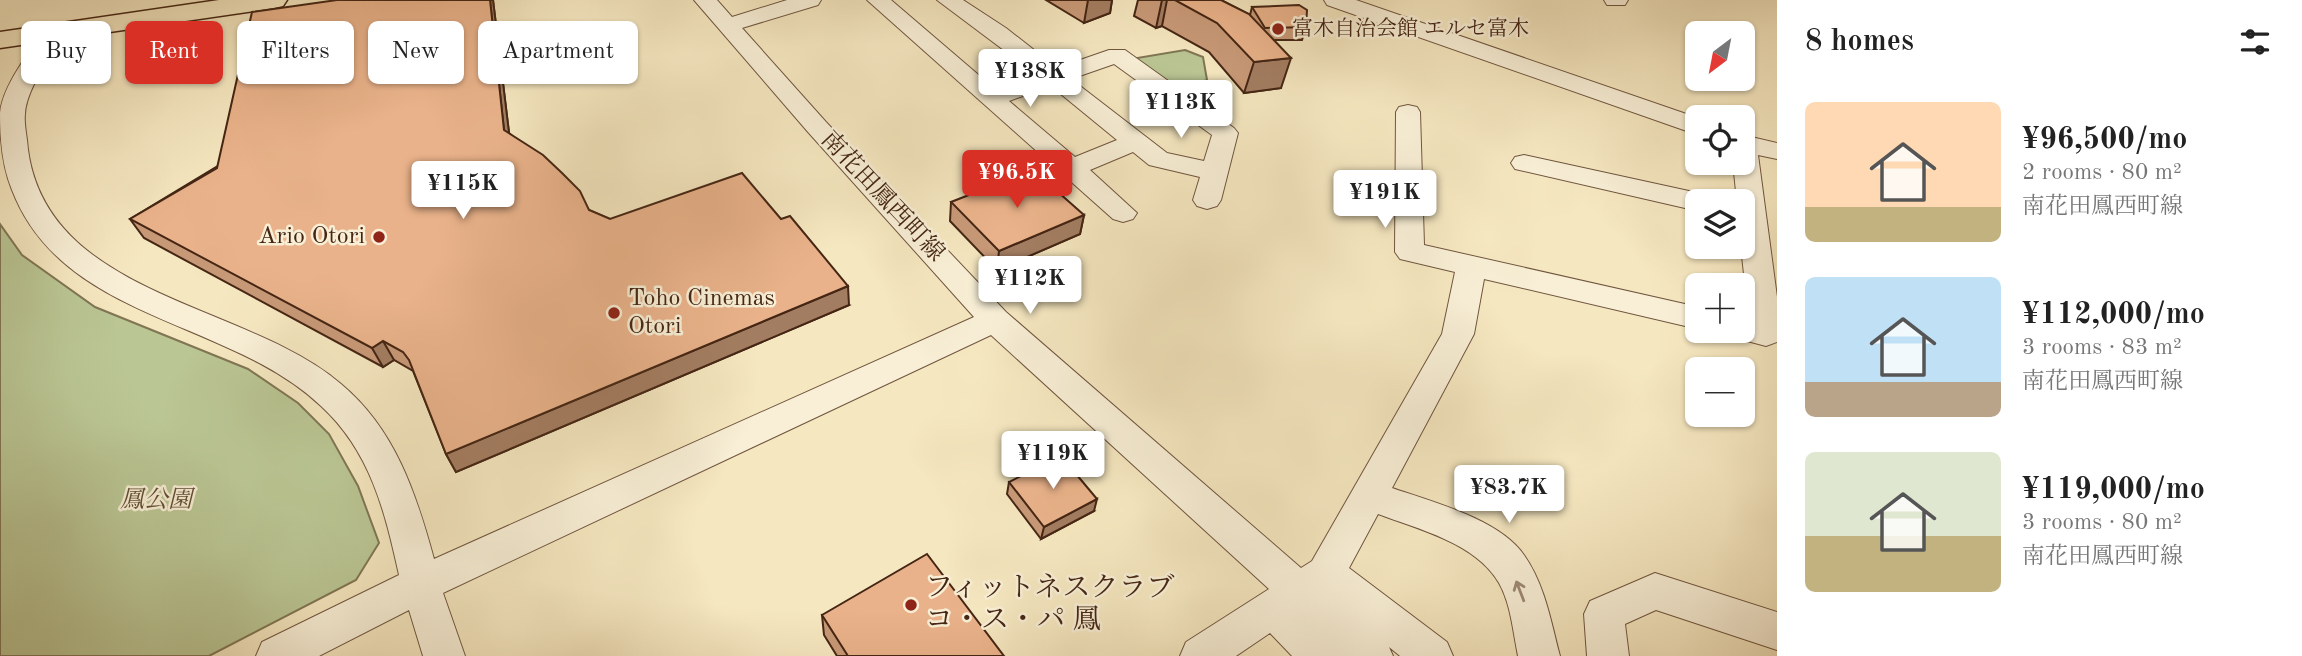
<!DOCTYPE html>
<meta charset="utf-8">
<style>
:root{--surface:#fff;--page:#f2f2f2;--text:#222;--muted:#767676;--accent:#d93025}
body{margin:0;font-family:"Old Standard TT","Noto Serif JP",serif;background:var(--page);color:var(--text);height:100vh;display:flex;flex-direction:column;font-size:26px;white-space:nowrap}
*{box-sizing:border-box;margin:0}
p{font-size:23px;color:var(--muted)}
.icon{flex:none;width:38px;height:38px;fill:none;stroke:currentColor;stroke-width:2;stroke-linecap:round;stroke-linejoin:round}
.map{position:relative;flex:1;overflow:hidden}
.details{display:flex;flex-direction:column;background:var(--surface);width:525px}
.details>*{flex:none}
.banner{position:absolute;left:21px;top:21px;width:665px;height:63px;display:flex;gap:14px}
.needle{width:46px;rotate:212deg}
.tools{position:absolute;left:1685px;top:21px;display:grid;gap:14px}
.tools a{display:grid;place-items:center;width:70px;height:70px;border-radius:10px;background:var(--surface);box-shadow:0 2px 5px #0004;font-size:35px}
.price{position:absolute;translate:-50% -60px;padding:0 16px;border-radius:7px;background:#fff;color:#222;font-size:23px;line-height:46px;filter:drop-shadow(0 2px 4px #0008)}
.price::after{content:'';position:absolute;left:50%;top:42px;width:21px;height:16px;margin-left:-10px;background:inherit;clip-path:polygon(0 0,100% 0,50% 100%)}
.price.current{background:var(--accent);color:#fff}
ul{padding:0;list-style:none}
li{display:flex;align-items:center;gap:21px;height:175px;padding:0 28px}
li span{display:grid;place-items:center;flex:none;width:196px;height:140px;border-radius:10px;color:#555}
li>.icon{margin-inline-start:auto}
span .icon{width:84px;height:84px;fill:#fffc;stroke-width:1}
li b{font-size:30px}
h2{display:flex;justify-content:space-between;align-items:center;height:84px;padding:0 28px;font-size:30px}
.chip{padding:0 24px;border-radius:10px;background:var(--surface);box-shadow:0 2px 5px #0004;font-size:24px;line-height:63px}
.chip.current{background:var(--accent);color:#fff}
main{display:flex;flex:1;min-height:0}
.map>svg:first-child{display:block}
</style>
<main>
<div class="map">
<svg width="1777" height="656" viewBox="0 0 1777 656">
<rect width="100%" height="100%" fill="#f5e7c0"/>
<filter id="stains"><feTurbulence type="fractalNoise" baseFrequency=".00286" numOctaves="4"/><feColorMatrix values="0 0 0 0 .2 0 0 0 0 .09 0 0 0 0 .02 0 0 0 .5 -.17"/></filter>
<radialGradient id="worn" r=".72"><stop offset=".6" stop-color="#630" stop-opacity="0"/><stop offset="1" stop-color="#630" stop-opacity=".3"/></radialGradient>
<g fill="#bac694" stroke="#807654" stroke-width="2">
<path d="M1185,50L1203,57L1207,80L1178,92L1131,59Z"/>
<path d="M0,224L22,255L95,307L248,369L298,403L329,434L358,486L379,543L356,580L209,656H0Z"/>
</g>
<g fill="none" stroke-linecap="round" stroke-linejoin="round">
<defs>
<g id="minor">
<path d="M694,0H717L732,17L787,0H821L818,5L742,28L826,122L1006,312L1301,568L1312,561L1442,334L1455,272L1400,259L1395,252L1396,112L1399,107L1408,105L1417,107L1420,112L1424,245L1698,307V329L1484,279L1474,334L1392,488C1433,502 1499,519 1524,555C1545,585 1551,622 1560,656H1518C1513,632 1511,604 1499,583C1476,543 1418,529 1378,514L1349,568L1447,642L1453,656H1400L1389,647L1393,656H1292L1270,633L1236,656H1180L1186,642L1269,589L991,335L443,593L465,656H423L409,610L319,656H256L262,642L399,575C385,512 371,452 321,406C230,319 62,321 12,190C2,166 0,139 0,113C3,85 27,57 41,33L44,28H60L63,33C52,55 26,89 25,114C24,122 26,132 27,140C39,297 245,301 341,384C395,429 416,493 434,559L974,317L808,132Z"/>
<path d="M867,0H891L995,89L1037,75L937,0H963L1006,28L1057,68L1109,50H1125L1234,128L1238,133L1221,200L1217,206L1207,209L1197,206L1193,200L1200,177L1149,165L1133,152L1090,170L1137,213L1133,219L1123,222L1113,219ZM1114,64L1212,135L1204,161L1167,153L1071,79ZM1051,86L1117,140L1075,157L1009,101Z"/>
<path d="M1324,0H1356L1698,118V135L1327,5Z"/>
<path d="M1604,0H1628L1625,5H1607Z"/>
<path d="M1743,135L1777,143V159L1758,155L1777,297V342L1766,346L1732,337L1728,331H1743V317L1749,319L1741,247L1743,201H1737L1733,163H1743Z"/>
<path d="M1524,155L1698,193L1708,196L1711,201H1698V211L1515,169L1511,163L1515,157Z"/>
<path d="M1655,573L1777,612V650L1656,610L1625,624L1629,656H1587L1584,614L1590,601Z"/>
</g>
<path id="major" d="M219,0H287L283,6L274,8L0,48V32Z"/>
</defs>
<use href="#minor" stroke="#71563f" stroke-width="2"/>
<use href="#major" stroke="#452614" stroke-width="3"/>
<use href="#minor" fill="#f8efd6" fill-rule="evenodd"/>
<use href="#major" fill="#f5e7c0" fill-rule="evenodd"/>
</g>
<g fill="#c89977" stroke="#452614" stroke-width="2">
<path d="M493,0L509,133L589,210L610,219L849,305L456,472L446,454L413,371L394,360L383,367L144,238L130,219Z"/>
<path d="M1046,0H1112L1110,13L1084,23Z"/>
<path d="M1138,0H1221L1250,15L1252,7L1306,27L1302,40H1274L1281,88L1244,93L1209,52L1162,26L1156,28L1134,16Z"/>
<path d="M951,202L1084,215L1080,234L997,270L950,221Z"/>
<path d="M1009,482L1094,511L1041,539L1007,494Z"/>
<path d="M822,615L1004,656H837L824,635Z"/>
</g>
<g fill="#a37d61" stroke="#452614" stroke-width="2">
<path d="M490,0H493L511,149L504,130Z"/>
<path d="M1088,0H1112L1110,13L1084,23Z"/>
<path d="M1162,0H1167L1162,26L1156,28Z"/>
<path d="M1291,58L1281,88L1244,93L1254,62Z"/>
<path d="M1084,215L1080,234L997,270L999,251Z"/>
<path d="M848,286L849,305L456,472L446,454Z"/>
<path d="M383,341L394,360L383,367L372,348Z"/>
<path d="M1097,499L1094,511L1041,539L1044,527Z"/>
</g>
<g fill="#e9b28a" stroke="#452614" stroke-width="2">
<path d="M337,0H490L504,130L543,155L562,173L580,191L589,210L610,219L742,173L781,219L790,216L848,286L446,454L409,360L403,352L383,341L372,348L130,219L217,168L252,12Z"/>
<path d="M1175,0H1221L1249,14L1291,58L1254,62L1217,23Z"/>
<path d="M1299,5L1307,10L1306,27L1265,28L1252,7Z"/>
<path d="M1033,170L1084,215L999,251L951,202Z"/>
<path d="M1061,456L1097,499L1044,527L1009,482Z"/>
<path d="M927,554L1004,656H848L822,615Z"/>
</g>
<defs><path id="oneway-shaft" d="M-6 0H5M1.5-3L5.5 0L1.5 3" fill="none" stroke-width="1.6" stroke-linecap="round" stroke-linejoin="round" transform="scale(1.75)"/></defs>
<use stroke="#9e8a75" href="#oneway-shaft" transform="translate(1520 591) rotate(-111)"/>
<g fill="#8f2418" stroke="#f8efd6" stroke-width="2.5">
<circle cx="1278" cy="29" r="7"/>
<circle cx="379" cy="237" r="7"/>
<circle cx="614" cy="313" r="7"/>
<circle cx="911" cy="605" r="7"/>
</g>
<g text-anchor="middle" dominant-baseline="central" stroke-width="5" stroke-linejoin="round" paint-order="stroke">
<g font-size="21" fill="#452614" stroke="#f8efd6" text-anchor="start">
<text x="1292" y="29">富木自治会館 エルセ富木</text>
</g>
<g font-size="24" fill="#452614" stroke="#f8efd6">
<text transform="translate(882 197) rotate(47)">南花田鳳西町線</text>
</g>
<g font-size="24" fill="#452614" stroke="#f8efd6" text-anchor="end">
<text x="365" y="237">Ario Otori</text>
<text x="628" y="299" text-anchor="start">Toho Cinemas<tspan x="628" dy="28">Otori</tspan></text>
</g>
<g font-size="24" font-style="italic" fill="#624e34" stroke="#f8efd6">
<text x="156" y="501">鳳公園</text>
</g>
<g font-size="28" fill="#452614" stroke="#f8efd6" text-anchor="start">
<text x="925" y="589">フィットネスクラブ<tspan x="925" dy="32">コ・ス・パ 鳳</tspan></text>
</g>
</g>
<rect width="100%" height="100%" filter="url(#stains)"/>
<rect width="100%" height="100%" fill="url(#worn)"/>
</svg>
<div class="tools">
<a><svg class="needle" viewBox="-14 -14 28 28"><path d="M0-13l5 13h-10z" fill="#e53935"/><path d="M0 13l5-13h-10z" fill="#767676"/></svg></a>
<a><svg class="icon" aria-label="locate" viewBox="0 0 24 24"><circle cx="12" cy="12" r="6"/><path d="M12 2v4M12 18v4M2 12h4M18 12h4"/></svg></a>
<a><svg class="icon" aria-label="layers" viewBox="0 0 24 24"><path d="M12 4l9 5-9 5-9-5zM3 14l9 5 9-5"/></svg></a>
<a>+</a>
<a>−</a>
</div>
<b class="price" style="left:1030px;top:109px">¥138K</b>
<b class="price" style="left:1181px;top:140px">¥113K</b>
<b class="price current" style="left:1017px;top:210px">¥96.5K</b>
<b class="price" style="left:463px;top:221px">¥115K</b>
<b class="price" style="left:1385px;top:230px">¥191K</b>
<b class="price" style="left:1030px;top:316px">¥112K</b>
<b class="price" style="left:1053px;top:491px">¥119K</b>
<b class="price" style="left:1509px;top:525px">¥83.7K</b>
<div class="banner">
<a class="chip">Buy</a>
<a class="chip current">Rent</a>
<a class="chip">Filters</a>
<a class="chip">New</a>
<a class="chip">Apartment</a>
</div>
</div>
<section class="details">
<h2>8 homes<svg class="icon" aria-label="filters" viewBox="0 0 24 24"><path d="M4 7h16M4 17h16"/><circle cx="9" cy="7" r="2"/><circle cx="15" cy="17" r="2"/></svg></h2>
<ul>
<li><span style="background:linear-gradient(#ffd9b3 75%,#c2b280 0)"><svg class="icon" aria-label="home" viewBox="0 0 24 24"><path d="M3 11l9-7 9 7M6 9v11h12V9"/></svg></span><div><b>¥96,500/mo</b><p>2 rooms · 80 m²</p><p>南花田鳳西町線</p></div></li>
<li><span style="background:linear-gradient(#bfe0f5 75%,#b9a48a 0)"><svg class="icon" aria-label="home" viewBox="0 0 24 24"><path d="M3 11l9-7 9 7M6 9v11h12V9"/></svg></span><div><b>¥112,000/mo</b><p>3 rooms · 83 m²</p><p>南花田鳳西町線</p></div></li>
<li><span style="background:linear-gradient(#dfe7d0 60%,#c2b280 0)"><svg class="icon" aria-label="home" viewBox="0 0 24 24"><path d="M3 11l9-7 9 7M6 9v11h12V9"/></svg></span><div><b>¥119,000/mo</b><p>3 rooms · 80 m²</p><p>南花田鳳西町線</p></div></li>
</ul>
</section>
</main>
